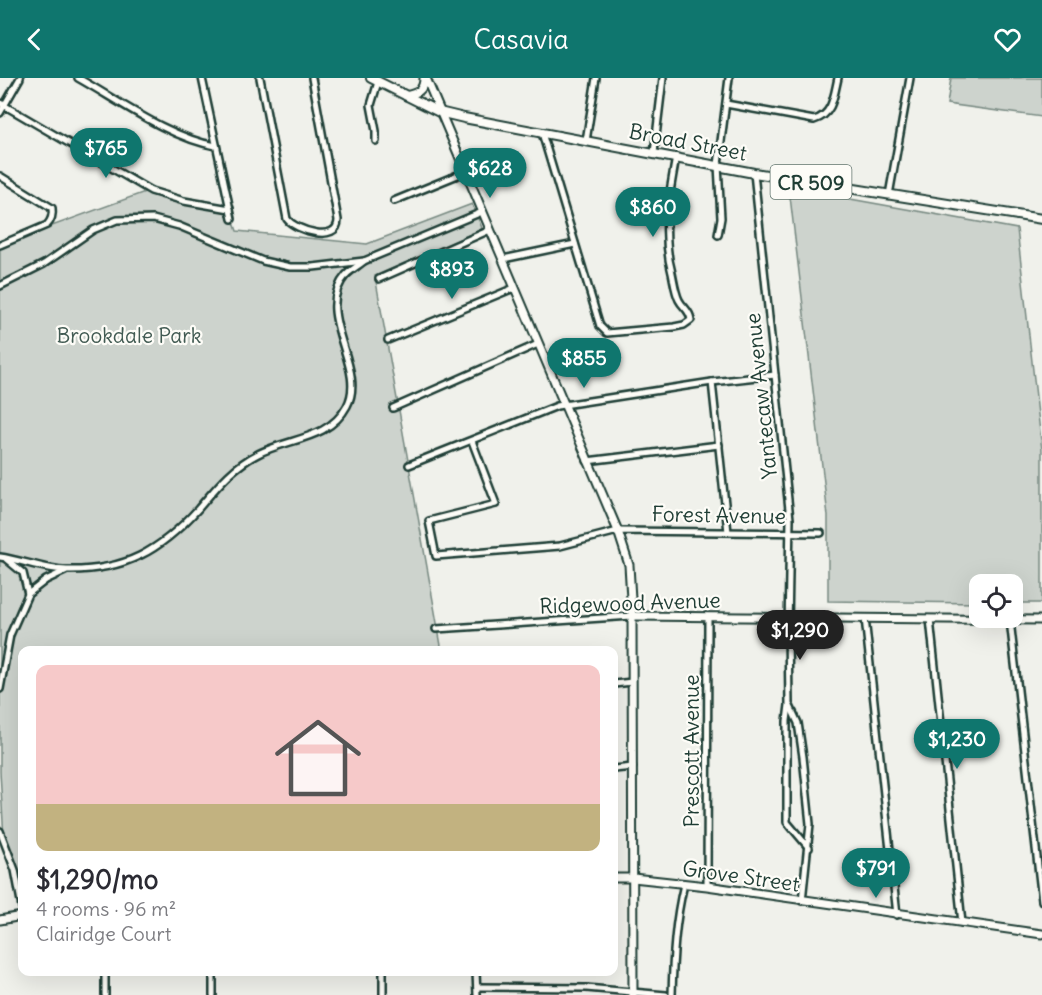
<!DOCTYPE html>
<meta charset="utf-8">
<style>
:root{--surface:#fff;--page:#f2f2f3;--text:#2b2b33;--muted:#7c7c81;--line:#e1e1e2;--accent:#0f766e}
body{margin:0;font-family:Delius,sans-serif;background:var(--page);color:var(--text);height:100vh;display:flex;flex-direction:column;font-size:22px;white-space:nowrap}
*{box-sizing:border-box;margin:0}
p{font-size:20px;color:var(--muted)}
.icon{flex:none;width:33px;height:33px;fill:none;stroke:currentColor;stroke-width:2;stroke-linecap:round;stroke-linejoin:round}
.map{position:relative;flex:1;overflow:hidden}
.panel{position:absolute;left:18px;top:568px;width:600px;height:330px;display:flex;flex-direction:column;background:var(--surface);border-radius:12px;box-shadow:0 6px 24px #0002}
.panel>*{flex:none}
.buttons{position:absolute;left:969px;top:496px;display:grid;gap:12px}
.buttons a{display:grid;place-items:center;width:54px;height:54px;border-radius:12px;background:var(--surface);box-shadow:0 6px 24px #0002;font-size:30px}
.price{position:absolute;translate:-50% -51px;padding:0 14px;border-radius:21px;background:var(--accent);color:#fff;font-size:20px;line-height:39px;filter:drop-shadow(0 2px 3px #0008)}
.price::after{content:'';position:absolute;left:50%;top:36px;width:18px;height:14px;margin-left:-9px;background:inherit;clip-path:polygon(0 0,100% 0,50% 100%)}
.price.current{background:#222;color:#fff}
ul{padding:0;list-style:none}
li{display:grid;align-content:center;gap:12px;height:318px;padding:0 18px}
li+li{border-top:2px solid var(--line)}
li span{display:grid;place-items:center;height:186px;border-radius:12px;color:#555}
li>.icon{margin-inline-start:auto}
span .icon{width:108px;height:108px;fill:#fffc;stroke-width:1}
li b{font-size:26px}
header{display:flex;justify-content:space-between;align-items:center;height:78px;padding:0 18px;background:var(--accent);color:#fff;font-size:27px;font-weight:600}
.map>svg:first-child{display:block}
</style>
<header><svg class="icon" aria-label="back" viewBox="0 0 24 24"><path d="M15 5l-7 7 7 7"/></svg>Casavia<svg class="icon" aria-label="heart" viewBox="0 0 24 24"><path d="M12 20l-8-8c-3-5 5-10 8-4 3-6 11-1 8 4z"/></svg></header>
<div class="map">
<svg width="1042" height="917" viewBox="0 0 1042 917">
<rect width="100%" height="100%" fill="#f0f1eb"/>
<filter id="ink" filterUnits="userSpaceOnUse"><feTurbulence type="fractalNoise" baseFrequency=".0167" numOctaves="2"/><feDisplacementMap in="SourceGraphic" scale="12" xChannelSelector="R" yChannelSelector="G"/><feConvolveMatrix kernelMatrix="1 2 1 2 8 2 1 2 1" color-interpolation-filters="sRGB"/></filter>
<g filter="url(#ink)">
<g fill="#cdd3cd" stroke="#768880" stroke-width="1.5">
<path d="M951,0H1042V39L947,26Z"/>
<path d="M789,110L1017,151L1042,372V525H1013L1012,507H980L979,525L828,523V438Z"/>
<path d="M153,111L231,136L237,153L367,166L472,126L482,150L480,152L375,198L442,573H22V801L4,760L0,694V167Z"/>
</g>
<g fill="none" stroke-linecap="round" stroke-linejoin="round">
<defs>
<g id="street">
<path d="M78,0C119,23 170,60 216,68"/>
<path d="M202,0L232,141"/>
<path d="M260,0L287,141C295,152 338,166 338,142L312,0"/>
<path d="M0,25L151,113L184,123L230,131"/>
<path d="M726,26L814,42C833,37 834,17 838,0"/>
<path d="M0,35L20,0"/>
<path d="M542,55L600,248L607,255L674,249L684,247L691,242C690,232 683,230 679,222C675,214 674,204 672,195C661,154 669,119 676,79"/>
<path d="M376,63V53L371,27L378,4"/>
<path d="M586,63L596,0"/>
<path d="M654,75L663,0"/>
<path d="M754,95L790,441L788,550L789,627L787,643V744L809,770"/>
<path d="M0,98L52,130C53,137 52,142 47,147L0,167"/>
<path d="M889,117L910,0"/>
<path d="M394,123L465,94"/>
<path d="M718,157L721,140L718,87L729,0"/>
<path d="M503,181L575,166"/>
<path d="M379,201L490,152"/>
<path d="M0,208L44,186L93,152L117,142L153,141L179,148L263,183L290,189H313L364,183L482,134"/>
<path d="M388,262L514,210"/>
<path d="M712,304L728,454"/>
<path d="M393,330L538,266"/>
<path d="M472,363L496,426L429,443L436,478L560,468L618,453L821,455"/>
<path d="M587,383L719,367"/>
<path d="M409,387L557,328L712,304L775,297"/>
<path d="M0,479C22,482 45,492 67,492C125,493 160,473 198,431C216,410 232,389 258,376C288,360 329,362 347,328C368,290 312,236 346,197C351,192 358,188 364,183"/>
<path d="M6,481L23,495L28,516"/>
<path d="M865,540L897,837"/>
<path d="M930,541L962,845"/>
<path d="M1010,542L1042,823"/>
<path d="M436,551L632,538"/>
<path d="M614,606L632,604"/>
<path d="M0,611L10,557L28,516L46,502L65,493"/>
<path d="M790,628L798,645L803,679L810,746L802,823"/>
<path d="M614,691L633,689"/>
<path d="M0,753L15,792L22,829"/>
<path d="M707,808L708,539"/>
<path d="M105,894V917"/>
<path d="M213,894V917"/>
<path d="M383,894V917"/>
<path d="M476,894L477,917"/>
<path d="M477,909L586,910L666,917"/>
<path d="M672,917C673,879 675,843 684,806"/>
</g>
<g id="secondary">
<path d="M426,0L618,453L629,487L632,538L633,917"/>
<path d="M406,18C417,15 424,13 424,0"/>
<path d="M632,538L1042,542"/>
<path d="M614,800H633L707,808L1042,856"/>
<path d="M0,842L22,838"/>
</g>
<path id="primary" d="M371,0L439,34L464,40L754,95L1042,141"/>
</defs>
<use href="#street" stroke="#1f3d34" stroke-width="10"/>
<use href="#secondary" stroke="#1f3d34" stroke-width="11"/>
<use href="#primary" stroke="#1f3d34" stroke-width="12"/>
<use href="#street" stroke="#fdfcf7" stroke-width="5"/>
<use href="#secondary" stroke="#fdfcf7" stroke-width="7"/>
<use href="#primary" stroke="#fdfcf7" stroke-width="8"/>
</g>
</g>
<g text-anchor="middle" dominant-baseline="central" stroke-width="4.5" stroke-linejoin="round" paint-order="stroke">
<rect fill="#fdfcf7" stroke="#62766e" stroke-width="1.5" x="770.5" y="87" width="81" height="34" rx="4.5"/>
<g font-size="20" font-weight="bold" fill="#1f3d34">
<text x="811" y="104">CR 509</text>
</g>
<g font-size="21" fill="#1f3d34" stroke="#fdfcf7">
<text transform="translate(688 64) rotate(11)">Broad Street</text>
<text transform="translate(761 318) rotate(-96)">Yantecaw Avenue</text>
<text transform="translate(719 437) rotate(1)">Forest Avenue</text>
<text transform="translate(630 525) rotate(-2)">Ridgewood Avenue</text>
<text transform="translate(691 673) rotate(-90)">Prescott Avenue</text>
<text transform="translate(741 798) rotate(8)">Grove Street</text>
</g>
<g font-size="21" fill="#425b53" stroke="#fdfcf7">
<text x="129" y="257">Brookdale Park</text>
</g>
</g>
</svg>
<div class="buttons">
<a><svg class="icon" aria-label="locate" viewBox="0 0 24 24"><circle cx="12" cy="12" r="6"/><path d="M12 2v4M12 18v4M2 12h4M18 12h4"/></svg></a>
</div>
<b class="price" style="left:106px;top:101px">$765</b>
<b class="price" style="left:490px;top:121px">$628</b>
<b class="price" style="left:653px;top:160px">$860</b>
<b class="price" style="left:452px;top:222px">$893</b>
<b class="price" style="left:584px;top:311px">$855</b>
<b class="price current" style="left:800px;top:583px">$1,290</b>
<b class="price" style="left:957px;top:692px">$1,230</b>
<b class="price" style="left:876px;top:821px">$791</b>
<section class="panel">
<ul>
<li><span style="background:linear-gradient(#f6c9c9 75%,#c2b280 0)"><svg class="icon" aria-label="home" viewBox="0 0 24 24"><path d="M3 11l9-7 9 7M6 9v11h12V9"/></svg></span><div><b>$1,290/mo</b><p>4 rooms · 96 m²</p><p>Clairidge Court</p></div></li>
</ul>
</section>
</div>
